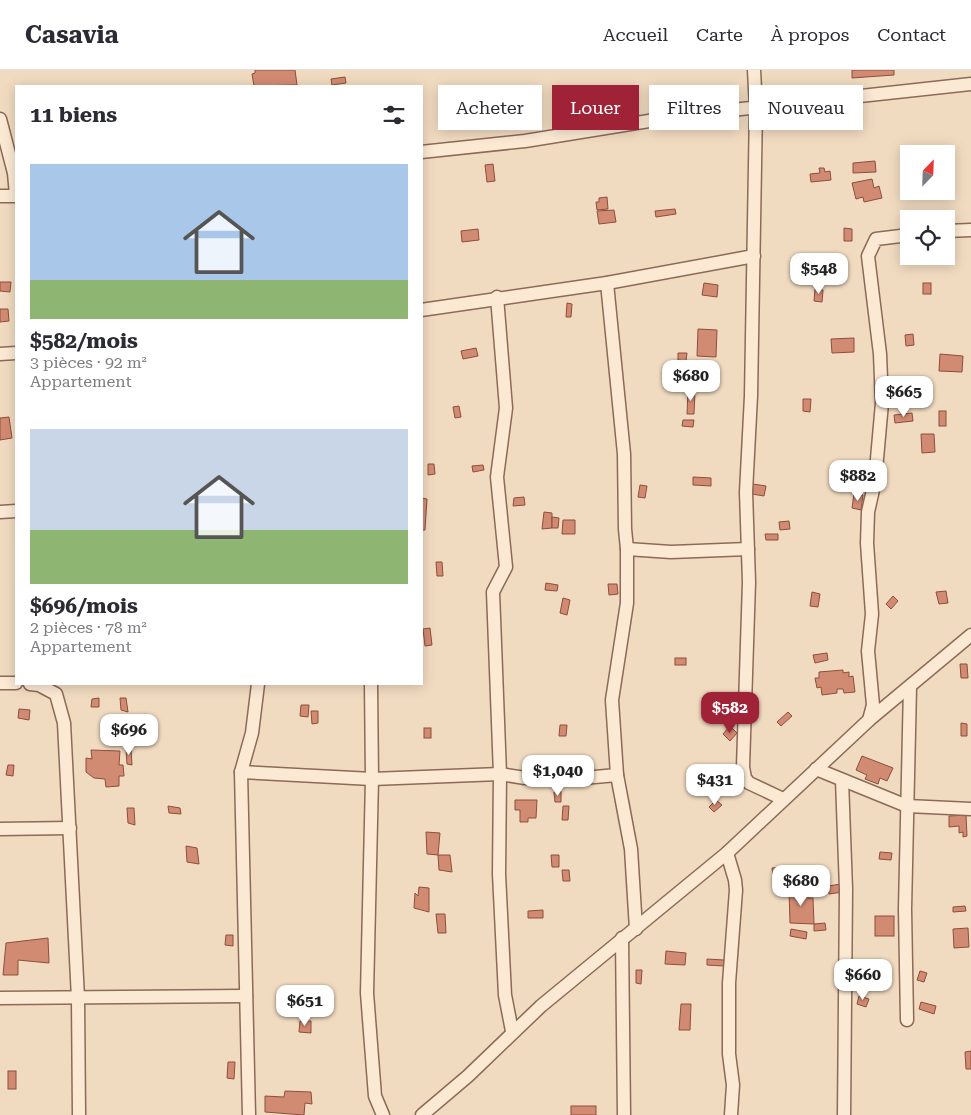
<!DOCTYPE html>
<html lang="fr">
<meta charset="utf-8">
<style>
:root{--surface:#fff;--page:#f7f7f7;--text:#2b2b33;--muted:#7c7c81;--line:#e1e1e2;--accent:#a02237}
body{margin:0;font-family:"Roboto Serif",serif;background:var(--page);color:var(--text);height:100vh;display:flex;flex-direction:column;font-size:19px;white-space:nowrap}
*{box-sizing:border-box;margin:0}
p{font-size:16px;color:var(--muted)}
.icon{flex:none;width:28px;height:28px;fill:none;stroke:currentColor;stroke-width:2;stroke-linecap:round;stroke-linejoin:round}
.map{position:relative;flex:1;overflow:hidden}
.drawer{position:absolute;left:15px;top:15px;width:408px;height:600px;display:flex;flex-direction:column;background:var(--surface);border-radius:0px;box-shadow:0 2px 12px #0003}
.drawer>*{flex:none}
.banner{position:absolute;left:438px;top:15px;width:458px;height:45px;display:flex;gap:10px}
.needle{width:32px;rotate:23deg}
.fabs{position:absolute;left:900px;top:75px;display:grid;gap:10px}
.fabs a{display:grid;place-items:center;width:55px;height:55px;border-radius:0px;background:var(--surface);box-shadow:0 2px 12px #0003;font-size:25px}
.price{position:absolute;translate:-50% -42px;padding:0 11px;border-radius:10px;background:#fff;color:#222;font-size:16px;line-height:32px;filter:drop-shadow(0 1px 2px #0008)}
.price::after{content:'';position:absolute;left:50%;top:30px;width:15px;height:11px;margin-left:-8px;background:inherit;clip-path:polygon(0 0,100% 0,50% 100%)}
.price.active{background:var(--accent);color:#fff}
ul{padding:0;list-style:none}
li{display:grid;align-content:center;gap:10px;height:265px;padding:0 15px}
li span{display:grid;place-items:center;height:155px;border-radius:0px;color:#555}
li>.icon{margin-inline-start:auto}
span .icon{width:90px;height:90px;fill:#fffc;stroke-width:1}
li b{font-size:21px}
h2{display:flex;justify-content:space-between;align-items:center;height:60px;padding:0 15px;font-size:21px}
.pill{padding:0 18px;border-radius:0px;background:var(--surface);box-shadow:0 2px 12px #0003;font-size:18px;line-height:45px}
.pill.active{background:var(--accent);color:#fff}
header{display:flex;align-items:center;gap:30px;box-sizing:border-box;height:70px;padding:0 25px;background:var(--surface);border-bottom:1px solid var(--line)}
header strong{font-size:24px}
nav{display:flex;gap:28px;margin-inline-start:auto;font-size:18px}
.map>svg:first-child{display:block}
</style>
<header>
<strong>Casavia</strong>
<nav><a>Accueil</a><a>Carte</a><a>À propos</a><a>Contact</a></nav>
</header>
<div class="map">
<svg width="971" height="1045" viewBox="0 0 971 1045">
<rect width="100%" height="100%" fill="#f1dbc0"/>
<g fill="#d28b73" stroke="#8d4e3b">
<path d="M255,0H295L297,15L254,16L252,4L255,3Z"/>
<path d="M852,0H894V5L852,8Z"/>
<path d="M345,7L346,13L332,15L331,9Z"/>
<path d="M875,91L876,102L853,103V93Z"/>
<path d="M493,94L495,111L487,112L485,95Z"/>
<path d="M819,98H824L825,102L830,101L831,110L811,112L810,104L820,103Z"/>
<path d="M872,109L874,118L879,116L882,128L864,132L863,127L856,129L852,113Z"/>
<path d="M607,127L608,139L597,140L596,132H599V128Z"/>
<path d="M675,139L676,144L656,147L655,141Z"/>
<path d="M614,140L616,152L599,154L597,141Z"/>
<path d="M844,158L852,159V171H844Z"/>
<path d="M478,159L479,170L462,172L461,161Z"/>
<path d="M817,186L826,187L823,206L815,205Z"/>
<path d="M0,212H11L10,222L0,221Z"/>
<path d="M704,213L718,215L717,227L702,225Z"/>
<rect x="923" y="213" width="8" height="11"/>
<path d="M815,219L823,220L822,232L814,231Z"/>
<path d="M567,233L572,234L571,247H566Z"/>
<path d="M0,239H8L9,251L0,252Z"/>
<path d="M698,259L717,260L716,287L697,286Z"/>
<path d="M913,264L914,275L906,276L905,265Z"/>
<path d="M854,268V282L832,283L831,269Z"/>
<path d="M476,278L478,286L463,289L461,281Z"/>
<path d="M678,283H687L686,291L678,290Z"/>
<path d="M940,284L963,286L962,302L939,301Z"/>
<path d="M688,320H695L694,344H687Z"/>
<path d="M803,329H811L810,342L803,341Z"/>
<path d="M459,336L461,347L455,348L453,337Z"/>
<rect x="939" y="341" width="7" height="15"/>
<path d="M912,343L913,351L895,353L894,345Z"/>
<path d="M9,347L12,368L0,370V348Z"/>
<path d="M683,350H694L693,357L682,356Z"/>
<path d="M921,364H934L935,382L922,383Z"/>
<path d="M854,392L855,398L843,400L841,394Z"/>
<path d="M428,394H434L435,404L428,405Z"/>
<path d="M483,395L484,400L473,402L472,396Z"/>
<path d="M693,407L711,408V416L693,415Z"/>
<path d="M753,414L766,416L764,426L752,424Z"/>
<path d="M640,415L647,416L645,428L638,427Z"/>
<path d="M854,424L863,425L861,440L852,438Z"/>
<path d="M524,427L525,435L513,436L514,428Z"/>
<path d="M421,428L427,429L425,460H421Z"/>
<path d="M544,442L552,443V458L542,459Z"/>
<path d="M552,447L559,448L558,458H552Z"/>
<path d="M563,450H575V464H562Z"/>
<path d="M789,451L790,459L780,460L779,452Z"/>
<path d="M765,464H778V470H766Z"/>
<path d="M436,492H442L443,506H437Z"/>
<path d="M546,513L558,515L557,521L545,520Z"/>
<path d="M608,514H617L618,524L609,525Z"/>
<path d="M946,521L948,533L939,534L936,522Z"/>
<path d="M812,522L820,524L818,537L810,536Z"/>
<path d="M893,526L898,531L891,539L886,534Z"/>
<path d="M563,528L570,530L567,545L560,543Z"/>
<path d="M430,558L432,575L425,576L423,559Z"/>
<path d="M827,583L828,590L815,593L813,585Z"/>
<rect x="675" y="588" width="11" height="7"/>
<path d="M960,594H967L968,608H961Z"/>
<path d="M843,600V603L849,602V607L853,606L855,622L844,623L843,619H837V623L822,625L821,617L817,618L815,608H819V602Z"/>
<path d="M99,628V637H91L92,629Z"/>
<path d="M120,628H126L128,642L121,640Z"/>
<path d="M301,635H309L308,647L300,646Z"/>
<path d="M19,639L30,640L29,650L18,648Z"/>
<path d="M311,641H318V653L312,654Z"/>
<path d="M788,642L792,646L781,656L777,652Z"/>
<path d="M961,653L967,654V666H961Z"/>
<path d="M560,655H567L566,666H559Z"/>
<path d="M730,656L737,663L730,671L723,664Z"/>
<rect x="424" y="658" width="7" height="10"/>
<path d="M126,678L131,679L132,695L127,694Z"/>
<path d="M91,680L120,681L119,695H123L124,706H119V716L106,717L105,709L94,708L86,702V688L92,689Z"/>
<path d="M862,686L893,698L887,711L880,708L878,714L865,709L867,705L856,700Z"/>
<path d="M8,695H14L13,706L6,705Z"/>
<path d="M561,721V732H555L554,722Z"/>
<path d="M515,730H537L536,748H528V752H520V740H515Z"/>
<path d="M716,730L722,735L714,742L709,737Z"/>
<path d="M168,736L180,738L181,744L169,743Z"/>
<path d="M563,736H569L568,750H562Z"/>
<path d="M127,738H134L135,755L128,753Z"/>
<path d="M966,745L967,766L963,767V762L959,763V756L949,757V746Z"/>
<path d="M426,762L440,763L438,785L427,784Z"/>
<path d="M186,776L197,778L199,794L187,792Z"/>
<path d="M880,782L892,783L891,790L879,789Z"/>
<path d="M438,785H450L452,802L439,800Z"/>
<path d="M551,785H559V797H552Z"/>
<path d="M785,797V805L773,806L772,798Z"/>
<path d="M562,800H569L570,811H563Z"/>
<path d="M841,814L843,822L829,824L828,816Z"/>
<path d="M419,817L429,818V842L414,838L415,823L418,826Z"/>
<path d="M807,819L808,828H813L814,854L790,853L789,820Z"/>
<path d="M965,836L966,841L953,842V837Z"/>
<path d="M543,840V848H528V841Z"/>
<path d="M436,844H445L446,863H438Z"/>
<rect x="875" y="846" width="19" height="20"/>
<path d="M825,853L826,860L814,861V854Z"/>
<path d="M968,858L969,877L954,878L953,859Z"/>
<path d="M791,859L807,862L806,869L790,866Z"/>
<path d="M226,865H233V876L225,875Z"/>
<path d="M48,868L49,893L18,890V905H3L6,873Z"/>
<path d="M666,881L686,883L685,895L665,894Z"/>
<path d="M707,889L724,890V896L707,895Z"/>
<path d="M636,900H642L641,914L636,913Z"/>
<path d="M920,901L927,903L924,912L917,910Z"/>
<path d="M859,926L869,929L866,937L857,934Z"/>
<path d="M921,932L936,936L934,944L919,939Z"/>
<path d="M681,934H691L690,960H679Z"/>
<path d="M300,951H311V963L299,962Z"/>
<path d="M971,981V999H966L965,982Z"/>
<path d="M228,992H235L234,1009L227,1008Z"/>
<rect x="8" y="1001" width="8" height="18"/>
<path d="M285,1021L311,1022L312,1034L305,1033L304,1045L265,1042V1026L284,1027Z"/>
<rect x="571" y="1036" width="25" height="9"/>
</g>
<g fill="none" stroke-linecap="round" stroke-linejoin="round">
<defs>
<g id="minor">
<path d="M754,0L756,38L751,326L746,422L749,512L743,697L745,708L749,713L783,729"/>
<path d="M0,49L14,103L16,125"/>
<path d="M421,82L525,71L686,45L971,14"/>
<path d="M0,126H16"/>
<path d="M946,161L971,160"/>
<path d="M607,213L624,384L625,459L627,479V533L612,630L617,705L631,779L636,859"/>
<path d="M497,227L506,338L497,407L506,497L493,522L500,704L499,804L505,925L512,961"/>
<path d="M421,240L607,213L754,186"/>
<path d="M0,284L16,283"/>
<path d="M0,442L16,441"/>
<path d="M627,479L671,482L748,479"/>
<path d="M0,613H16"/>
<path d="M30,614L39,615L56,624L64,653L78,928L79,1045"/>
<path d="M371,614L372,709L367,923L375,1026L383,1045"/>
<path d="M869,650L873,635L868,581L872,544L867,473L868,442L875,411L882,333L880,284L868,186L876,169L909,165"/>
<path d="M816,699L907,736L971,739"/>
<path d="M241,702L372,709L500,704L525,708L572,709L617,705"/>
<path d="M842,710L846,819L844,1045"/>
<path d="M0,759L70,758"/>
<path d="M727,783L735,810L736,820L729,913V984L733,1015L731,1045"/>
<path d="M622,868L624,1045"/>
<path d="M0,928L246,926"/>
<path d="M907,950L905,839L910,617"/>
<path d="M249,1045L241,702L252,663L258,614"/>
<path d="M422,1045L468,1006L541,936L727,783L869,650L971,565"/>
</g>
</defs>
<use href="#minor" stroke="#8c6a57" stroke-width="15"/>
<use href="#minor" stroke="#fbe9d4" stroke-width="12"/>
</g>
</svg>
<div class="fabs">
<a><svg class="needle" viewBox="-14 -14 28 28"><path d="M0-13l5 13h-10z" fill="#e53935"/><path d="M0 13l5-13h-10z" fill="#7c7c81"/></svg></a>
<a><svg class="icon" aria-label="locate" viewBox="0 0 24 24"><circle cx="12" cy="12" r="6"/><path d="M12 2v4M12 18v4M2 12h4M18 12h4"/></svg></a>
</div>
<b class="price" style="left:819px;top:225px">$548</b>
<b class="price" style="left:691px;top:332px">$680</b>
<b class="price" style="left:904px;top:348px">$665</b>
<b class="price" style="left:858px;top:432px">$882</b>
<b class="price active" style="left:730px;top:664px">$582</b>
<b class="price" style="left:129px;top:686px">$696</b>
<b class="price" style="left:558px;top:727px">$1,040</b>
<b class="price" style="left:715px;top:736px">$431</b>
<b class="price" style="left:801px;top:837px">$680</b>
<b class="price" style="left:863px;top:931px">$660</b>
<b class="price" style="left:305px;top:957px">$651</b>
<div class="banner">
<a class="pill">Acheter</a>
<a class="pill active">Louer</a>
<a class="pill">Filtres</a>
<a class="pill">Nouveau</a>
</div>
<section class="drawer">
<h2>11 biens<svg class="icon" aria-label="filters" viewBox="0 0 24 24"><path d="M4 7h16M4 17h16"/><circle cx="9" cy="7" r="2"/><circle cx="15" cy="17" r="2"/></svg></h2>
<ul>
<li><span style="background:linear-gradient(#a9c7e8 75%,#8fb573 0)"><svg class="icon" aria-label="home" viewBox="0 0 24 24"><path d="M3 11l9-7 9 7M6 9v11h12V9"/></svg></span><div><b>$582/mois</b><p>3 pièces · 92 m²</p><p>Appartement</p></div></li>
<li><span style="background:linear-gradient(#c9d6e8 65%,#8fb573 0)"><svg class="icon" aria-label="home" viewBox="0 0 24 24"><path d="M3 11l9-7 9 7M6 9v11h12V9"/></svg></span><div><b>$696/mois</b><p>2 pièces · 78 m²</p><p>Appartement</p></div></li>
</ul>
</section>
</div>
